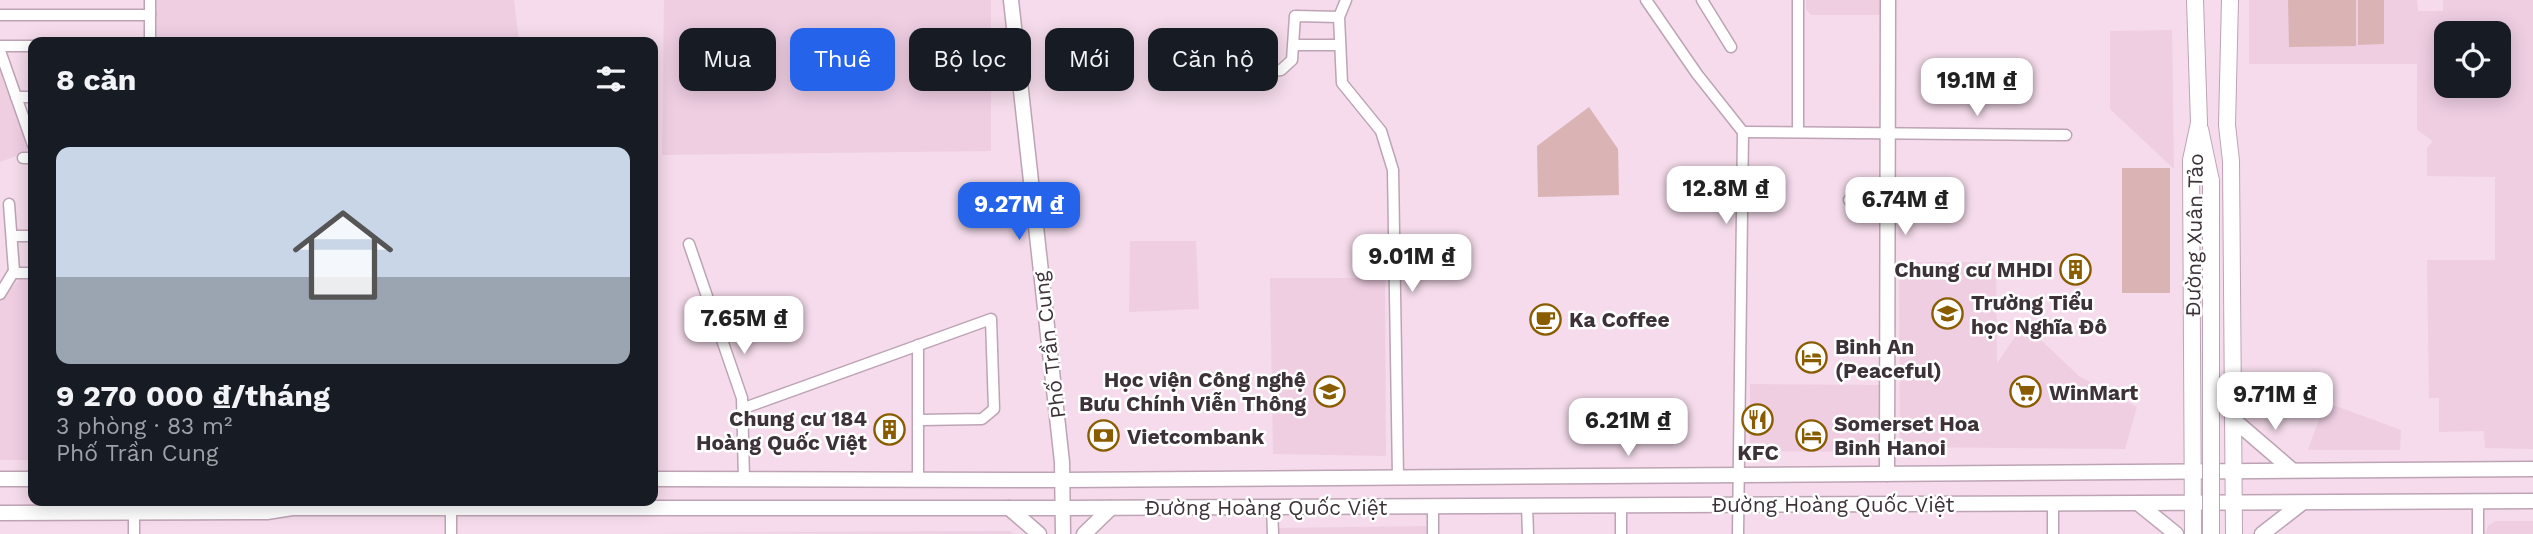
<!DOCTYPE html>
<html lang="vi">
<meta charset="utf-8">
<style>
:root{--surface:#171b24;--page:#20242c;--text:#f1f3f6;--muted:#9ea1a6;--accent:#2563eb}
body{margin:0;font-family:"Work Sans",sans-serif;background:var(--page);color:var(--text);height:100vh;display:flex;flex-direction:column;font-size:26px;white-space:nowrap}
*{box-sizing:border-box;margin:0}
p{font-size:23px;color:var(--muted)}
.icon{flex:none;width:38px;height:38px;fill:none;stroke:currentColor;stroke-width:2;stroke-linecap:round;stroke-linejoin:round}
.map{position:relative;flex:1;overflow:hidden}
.side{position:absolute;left:28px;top:37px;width:630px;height:469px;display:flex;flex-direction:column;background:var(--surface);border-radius:14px;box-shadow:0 4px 18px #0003}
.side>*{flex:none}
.top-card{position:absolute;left:679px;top:28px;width:665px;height:63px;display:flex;gap:14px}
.buttons{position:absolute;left:2434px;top:21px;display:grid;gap:14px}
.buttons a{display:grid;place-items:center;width:77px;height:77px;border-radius:14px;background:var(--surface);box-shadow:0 4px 18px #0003;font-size:35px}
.price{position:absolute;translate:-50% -60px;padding:0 16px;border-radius:14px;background:#fff;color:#222;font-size:23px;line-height:46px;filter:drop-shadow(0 2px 4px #0008)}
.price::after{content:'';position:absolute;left:50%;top:42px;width:21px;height:16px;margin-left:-10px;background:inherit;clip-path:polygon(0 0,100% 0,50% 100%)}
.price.current{background:var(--accent);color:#fff}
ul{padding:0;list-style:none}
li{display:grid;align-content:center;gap:14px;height:371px;padding:0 28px}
li span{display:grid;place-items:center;height:217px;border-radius:14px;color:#555}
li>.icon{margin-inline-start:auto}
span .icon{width:126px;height:126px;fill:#fffc;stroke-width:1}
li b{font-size:30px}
h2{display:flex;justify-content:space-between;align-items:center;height:84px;padding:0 28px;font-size:30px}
.tag{padding:0 24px;border-radius:14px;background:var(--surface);box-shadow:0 4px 18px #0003;font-size:24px;line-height:63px}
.tag.current{background:var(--accent);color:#fff}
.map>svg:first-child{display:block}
</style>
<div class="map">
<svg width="2533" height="534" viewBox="0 0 2533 534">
<rect width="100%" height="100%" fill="#f5dbeb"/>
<g fill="#efcee2" fill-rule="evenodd">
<path d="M156,0H514L519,42H155Z"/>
<path d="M664,0H991V151L662,155Z"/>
<path d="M1806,0H1880V15H1811L1806,9Z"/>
<path d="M2249,0H2417L2418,11H2443V0H2533V449L2485,448L2484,431L2439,432V398H2429L2427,260H2495V177L2427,176V148L2433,141L2417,130V64H2249ZM2446,33H2499V86H2446Z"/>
<path d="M2172,30L2174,169L2110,109V31Z"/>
<path d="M0,70L29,151L0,162Z"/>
<path d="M1130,241H1196L1199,309L1129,312Z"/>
<path d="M1899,262H1996L1997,363L2024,324L2079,376L2137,407L2125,449L1900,447Z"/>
<path d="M23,276H33V460H0V300Z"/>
<path d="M1270,278H1385L1386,456L1273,454Z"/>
<path d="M1750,384L1880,385V452L1750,451Z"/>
<path d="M2325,402L2401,430L2400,450H2308Z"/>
<path d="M2495,521H2533V534H2485L2488,526Z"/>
<path d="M1426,526L1427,534H1278V528Z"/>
<path d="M1010,531L1014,534L631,533Z"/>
</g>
<g fill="#dab4b4">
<path d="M2288,0H2356V46L2289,47Z"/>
<path d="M2358,0H2384V44L2358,45Z"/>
<path d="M1589,107L1618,149L1619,195L1538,197L1537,146Z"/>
<rect x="2122" y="168" width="48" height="125"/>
</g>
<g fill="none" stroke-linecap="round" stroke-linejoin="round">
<defs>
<g id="street">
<path d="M1346,0L1339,17L1342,83L1381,131L1393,170L1398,477"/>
<path d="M1646,0L1697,74L1743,132L1738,534"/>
<path d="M1702,0L1731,47"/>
<path d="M0,15H150"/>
<path d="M150,42V0"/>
<path d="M1294,45H1340"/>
<path d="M0,46H33"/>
<path d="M0,51L33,145"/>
<path d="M1250,74L1281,70L1292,60L1295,16L1339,17"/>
<path d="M16,97H33"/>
<path d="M1743,132L2066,135"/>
<path d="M1798,132V0"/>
<path d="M23,158H33"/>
<path d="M1849,200H1887"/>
<path d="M13,236H33"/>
<path d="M689,244L742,398L744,479"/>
<path d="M14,273H33"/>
<path d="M0,294L14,271L9,204"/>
<path d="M747,407L991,319L994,409L982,419L920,420"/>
<path d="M918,479V345"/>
<path d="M451,500V534"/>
<path d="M2478,501V534"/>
<path d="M2053,504V534"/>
<path d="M1527,506L1528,534"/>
<path d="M1272,507L1273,534"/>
<path d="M1433,507V534"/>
<path d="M134,534V513"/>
<path d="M1621,534V505"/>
</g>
<g id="secondary">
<path d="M1011,0L1062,462L1063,534"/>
<path d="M2234,420L2292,470"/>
<path d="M1887,474L1888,0"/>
<path d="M0,479H33"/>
<path d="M653,479L1063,480L2533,469"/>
<path d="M2139,504L2176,534"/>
<path d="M1009,508L1039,534"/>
<path d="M0,513L267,512L292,508H1063L2533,501"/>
<path d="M1084,534L1111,508"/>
<path d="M2262,534L2302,503"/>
</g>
<g id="primary">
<path d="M2230,0L2227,125L2231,161L2234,534"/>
<path d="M2200,129L2211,181"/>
<path d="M2193,534L2191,160L2199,123L2195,0"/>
</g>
</defs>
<use href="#street" stroke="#bda4b4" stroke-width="13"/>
<use href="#secondary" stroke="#bda4b4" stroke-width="17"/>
<use href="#primary" stroke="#bda4b4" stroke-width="18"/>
<use href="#street" stroke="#fff" stroke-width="10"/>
<use href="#secondary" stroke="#fff" stroke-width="14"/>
<use href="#primary" stroke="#fff" stroke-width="16"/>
<defs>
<path id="primary-bridge" d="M2211,534V181"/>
</defs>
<use href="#primary-bridge" stroke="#bda4b4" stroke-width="18" stroke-linecap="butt"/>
<use href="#primary-bridge" stroke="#fff" stroke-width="16"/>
</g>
<defs>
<symbol id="building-ring" viewBox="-11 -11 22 22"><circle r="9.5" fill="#fff" stroke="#895c00" stroke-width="1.5"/><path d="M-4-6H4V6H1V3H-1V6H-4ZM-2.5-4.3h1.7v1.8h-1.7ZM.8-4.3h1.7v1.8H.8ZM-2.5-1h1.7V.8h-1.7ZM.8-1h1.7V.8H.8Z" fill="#895c00"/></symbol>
<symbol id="school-ring" viewBox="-11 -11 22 22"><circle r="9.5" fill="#fff" stroke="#895c00" stroke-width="1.5"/><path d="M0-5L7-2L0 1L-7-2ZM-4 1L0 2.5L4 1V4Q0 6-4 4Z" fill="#895c00"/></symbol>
<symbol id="cafe-ring" viewBox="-11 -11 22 22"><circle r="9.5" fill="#fff" stroke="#895c00" stroke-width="1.5"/><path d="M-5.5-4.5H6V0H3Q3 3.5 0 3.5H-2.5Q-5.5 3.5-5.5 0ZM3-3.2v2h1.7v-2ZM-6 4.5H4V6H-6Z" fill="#895c00"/></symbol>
<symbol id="hotel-ring" viewBox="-11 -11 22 22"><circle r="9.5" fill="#fff" stroke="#895c00" stroke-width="1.5"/><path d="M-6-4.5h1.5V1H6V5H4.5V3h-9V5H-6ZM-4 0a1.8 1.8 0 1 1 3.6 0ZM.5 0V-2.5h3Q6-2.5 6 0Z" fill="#895c00"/></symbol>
<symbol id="university-ring" viewBox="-11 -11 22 22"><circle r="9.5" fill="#fff" stroke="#895c00" stroke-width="1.5"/><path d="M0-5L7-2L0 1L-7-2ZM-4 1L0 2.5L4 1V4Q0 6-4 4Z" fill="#895c00"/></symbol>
<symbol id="supermarket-ring" viewBox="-11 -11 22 22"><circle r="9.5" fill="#fff" stroke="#895c00" stroke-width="1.5"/><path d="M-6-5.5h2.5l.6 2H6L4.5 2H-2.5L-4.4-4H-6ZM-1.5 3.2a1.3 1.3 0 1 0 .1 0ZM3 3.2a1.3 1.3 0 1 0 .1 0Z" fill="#895c00"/></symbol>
<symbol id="restaurant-ring" viewBox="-11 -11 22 22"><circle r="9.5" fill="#fff" stroke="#895c00" stroke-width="1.5"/><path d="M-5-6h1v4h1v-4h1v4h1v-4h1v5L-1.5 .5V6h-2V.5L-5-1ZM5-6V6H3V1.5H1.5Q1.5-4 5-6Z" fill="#895c00"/></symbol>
<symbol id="bank-ring" viewBox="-11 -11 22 22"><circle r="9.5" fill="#fff" stroke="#895c00" stroke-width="1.5"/><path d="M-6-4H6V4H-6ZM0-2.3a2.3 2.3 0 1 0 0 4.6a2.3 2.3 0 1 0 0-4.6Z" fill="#895c00"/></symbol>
</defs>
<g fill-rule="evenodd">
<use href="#building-ring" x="2058" y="252" width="35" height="35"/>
<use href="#school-ring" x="1930" y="296" width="35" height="35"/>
<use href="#cafe-ring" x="1528" y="302" width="35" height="35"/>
<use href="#hotel-ring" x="1794" y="340" width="35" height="35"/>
<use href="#university-ring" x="1312" y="374" width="35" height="35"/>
<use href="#supermarket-ring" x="2008" y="374" width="35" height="35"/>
<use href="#restaurant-ring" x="1740" y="402" width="35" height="35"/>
<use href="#building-ring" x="872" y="412" width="35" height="35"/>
<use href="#hotel-ring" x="1794" y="418" width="35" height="35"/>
<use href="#bank-ring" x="1086" y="418" width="35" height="35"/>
</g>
<g text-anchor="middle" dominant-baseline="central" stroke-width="5" stroke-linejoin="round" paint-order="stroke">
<g font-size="21" fill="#3c3238" stroke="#fff">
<text transform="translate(2194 235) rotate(-89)">Đường Xuân Tảo</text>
<text transform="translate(1049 345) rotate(-97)">Phố Trần Cung</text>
<text x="1833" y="504">Đường Hoàng Quốc Việt</text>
<text x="1266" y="507">Đường Hoàng Quốc Việt</text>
</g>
<g font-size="21" font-weight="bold" fill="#3c3238" stroke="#fff" text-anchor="start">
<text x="2053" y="269" text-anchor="end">Chung cư MHDI</text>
<text x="1971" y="302">Trường Tiểu<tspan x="1971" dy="24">học Nghĩa Đô</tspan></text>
<text x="1569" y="319">Ka Coffee</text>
<text x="1835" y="346">Binh An<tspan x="1835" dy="24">(Peaceful)</tspan></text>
<text x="1306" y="379" text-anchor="end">Học viện Công nghệ<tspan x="1306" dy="24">Bưu Chính Viễn Thông</tspan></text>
<text x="2049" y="392">WinMart</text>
<text x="867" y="418" text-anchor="end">Chung cư 184<tspan x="867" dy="24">Hoàng Quốc Việt</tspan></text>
<text x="1834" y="423">Somerset Hoa<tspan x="1834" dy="24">Binh Hanoi</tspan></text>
<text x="1127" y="436">Vietcombank</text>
<text x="1758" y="452" text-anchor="middle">KFC</text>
</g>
</g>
</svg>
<div class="buttons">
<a><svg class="icon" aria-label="locate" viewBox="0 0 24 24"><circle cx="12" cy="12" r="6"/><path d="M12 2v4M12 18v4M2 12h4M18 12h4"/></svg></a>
</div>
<b class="price" style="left:1977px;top:118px">19.1M ₫</b>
<b class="price" style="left:1726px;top:226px">12.8M ₫</b>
<b class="price" style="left:1905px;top:237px">6.74M ₫</b>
<b class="price current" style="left:1019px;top:242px">9.27M ₫</b>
<b class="price" style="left:1412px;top:294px">9.01M ₫</b>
<b class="price" style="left:744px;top:356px">7.65M ₫</b>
<b class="price" style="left:2275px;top:432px">9.71M ₫</b>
<b class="price" style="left:1628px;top:458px">6.21M ₫</b>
<div class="top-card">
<a class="tag">Mua</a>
<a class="tag current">Thuê</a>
<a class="tag">Bộ lọc</a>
<a class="tag">Mới</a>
<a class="tag">Căn hộ</a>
</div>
<section class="side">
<h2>8 căn<svg class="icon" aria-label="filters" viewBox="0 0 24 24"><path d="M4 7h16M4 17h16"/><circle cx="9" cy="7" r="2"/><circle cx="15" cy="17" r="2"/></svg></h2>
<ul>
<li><span style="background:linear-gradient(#c9d6e8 60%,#9aa5b1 0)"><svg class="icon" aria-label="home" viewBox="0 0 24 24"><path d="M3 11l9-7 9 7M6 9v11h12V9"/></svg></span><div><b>9 270 000 ₫/tháng</b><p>3 phòng · 83 m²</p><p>Phố Trần Cung</p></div></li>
</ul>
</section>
</div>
